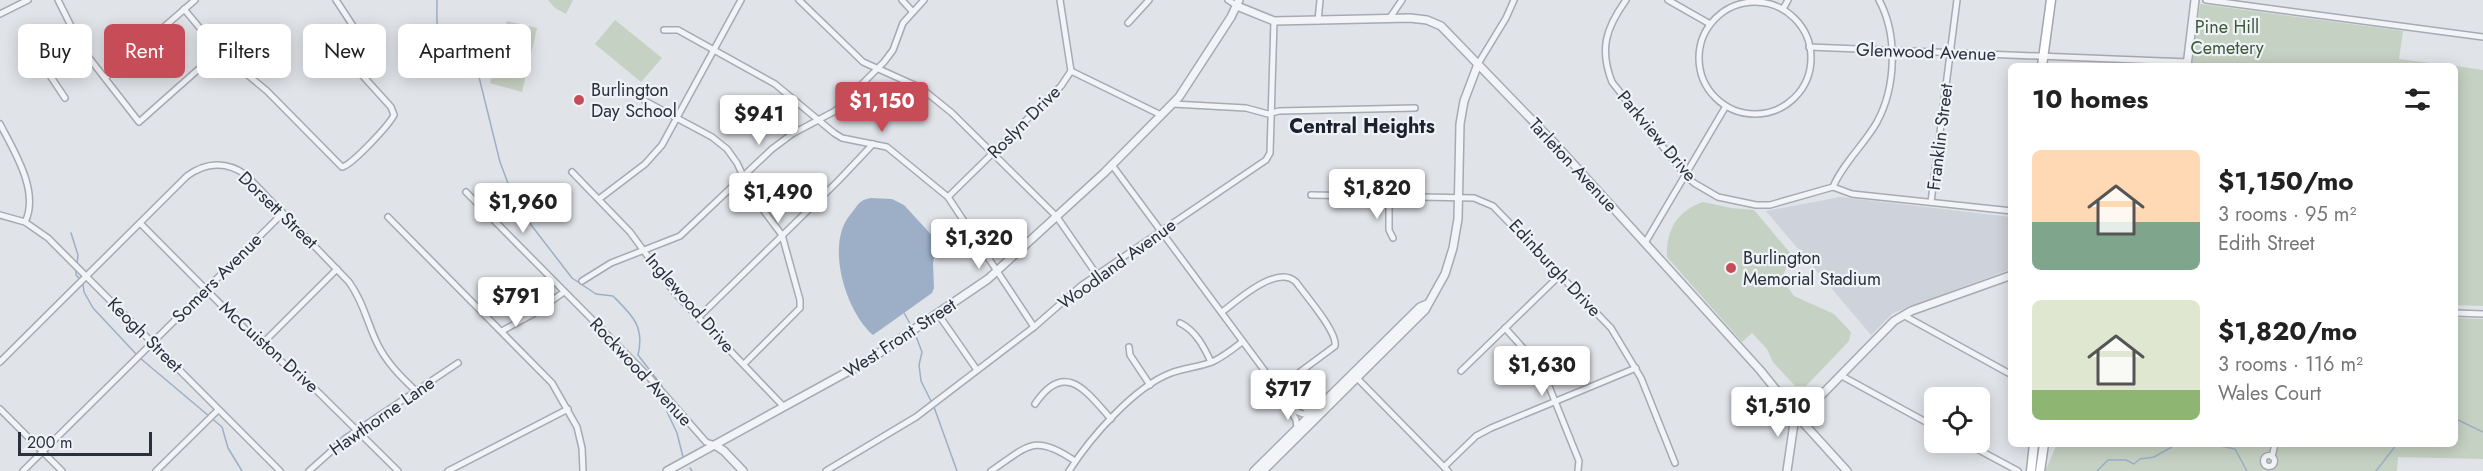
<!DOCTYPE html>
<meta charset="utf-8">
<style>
:root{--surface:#fff;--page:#f6f6f6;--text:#222;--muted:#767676;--accent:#c64c58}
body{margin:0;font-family:Jost,sans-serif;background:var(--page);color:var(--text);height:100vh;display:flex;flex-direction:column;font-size:22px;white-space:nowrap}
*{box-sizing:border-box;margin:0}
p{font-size:20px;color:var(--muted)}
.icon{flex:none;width:33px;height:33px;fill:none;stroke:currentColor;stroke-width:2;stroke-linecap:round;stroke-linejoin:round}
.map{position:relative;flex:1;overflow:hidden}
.details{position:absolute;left:2008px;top:63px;width:450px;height:384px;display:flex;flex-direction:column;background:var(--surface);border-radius:9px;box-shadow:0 3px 15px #0003}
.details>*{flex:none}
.top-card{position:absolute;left:18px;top:24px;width:570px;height:54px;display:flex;gap:12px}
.buttons{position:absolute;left:1924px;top:387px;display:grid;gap:12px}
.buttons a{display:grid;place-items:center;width:66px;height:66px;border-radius:9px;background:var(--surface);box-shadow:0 3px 15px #0003;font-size:30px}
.scale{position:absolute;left:18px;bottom:15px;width:134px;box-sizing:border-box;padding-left:6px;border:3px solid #2a303e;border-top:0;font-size:16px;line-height:21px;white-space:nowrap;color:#2a303e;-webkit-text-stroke:4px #eff2f6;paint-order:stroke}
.price{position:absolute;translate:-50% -51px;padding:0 14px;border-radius:6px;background:#fff;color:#222;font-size:20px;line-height:39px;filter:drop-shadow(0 2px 3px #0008)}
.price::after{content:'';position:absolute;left:50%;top:36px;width:18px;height:14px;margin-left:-9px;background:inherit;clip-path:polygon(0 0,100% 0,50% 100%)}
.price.on{background:var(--accent);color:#fff}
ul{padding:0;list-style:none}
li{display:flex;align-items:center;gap:18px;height:150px;padding:0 24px}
li span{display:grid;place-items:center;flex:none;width:168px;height:120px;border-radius:9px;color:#555}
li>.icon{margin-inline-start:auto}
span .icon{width:72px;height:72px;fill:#fffc;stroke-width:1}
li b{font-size:26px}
h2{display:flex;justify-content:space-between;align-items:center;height:72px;padding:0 24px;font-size:26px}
.tag{padding:0 21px;border-radius:9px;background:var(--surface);box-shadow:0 3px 15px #0003;font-size:21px;line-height:54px}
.tag.on{background:var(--accent);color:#fff}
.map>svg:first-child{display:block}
</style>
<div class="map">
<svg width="2483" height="471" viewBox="0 0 2483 471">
<rect width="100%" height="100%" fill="#e0e3e8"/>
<path fill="#ced2da" d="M1840,197L2011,217V269L1893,313L1871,335L1766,211Z"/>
<g fill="#c5d1c2">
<path d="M548,0H573L566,14L555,8Z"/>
<path d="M2200,4L2403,31L2399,59L2453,66H2192Z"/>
<path d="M615,20L662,58L641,82L595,44Z"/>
<path d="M507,21L537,28L522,92L490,83Z"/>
<path d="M2456,66L2483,70V306L2456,305Z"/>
<path d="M1703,202L1731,208L1754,210L1791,254L1782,279L1794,296L1834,314L1851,332L1849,341L1806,386H1795L1773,362L1767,349L1752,333L1742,342L1667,257C1666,230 1677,211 1703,202Z"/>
<path d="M2456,318L2483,319V459L2398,457L2397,471H2045L2057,444H2456Z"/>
</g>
<path fill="#9dafc6" d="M871,198L892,199L904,205L937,241L933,263L934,288L932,293L873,335C846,312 825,245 850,215C858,206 858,200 871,198Z"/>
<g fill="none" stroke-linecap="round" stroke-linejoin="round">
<g stroke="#9dafc6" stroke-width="1.5">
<path d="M437,0C437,19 434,45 452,57C461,64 471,69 479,77L500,162L509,186L525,217L572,278L596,294L613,296C632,315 645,326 638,355L662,386"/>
<path d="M71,233L78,255L77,264"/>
<path d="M76,269V275L81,280"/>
<path d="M83,284L84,292L93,308L137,355"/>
<path d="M904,313L912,327"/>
<path d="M914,331L922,352L919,365L921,381L932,403"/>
<path d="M140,358L222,427L228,448L242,471"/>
<path d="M661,399L677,433L683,457"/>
<path d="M934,407L957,471"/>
<path d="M2456,419L2483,432"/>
<path d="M2210,444L2235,449L2247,471"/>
<path d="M690,468L692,471"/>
<path d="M2097,471L2108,460H2126L2134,464L2140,459L2154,457L2177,444"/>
<path d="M2376,471L2397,444"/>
</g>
<defs>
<g id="minor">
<path d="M58,0L83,50L139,122L219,51"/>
<path d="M799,0L863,62L921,88L952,113L1057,217L1097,275"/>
<path d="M902,0L912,11"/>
<path d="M1228,0L1237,6"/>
<path d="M1626,0C1606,28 1599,49 1612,82L1685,175L1694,183L1718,197L1756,205H1770L1833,187C1843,163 1864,145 1877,122C1896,87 1898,35 1879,0"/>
<path d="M1668,0L1710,24"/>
<path d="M2206,0L2483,37"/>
<circle cx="1755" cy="58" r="56"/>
<path d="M184,9L219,51L267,91L342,167C352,165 389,125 394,115L391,107L362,75L355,29L336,0"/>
<path d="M1783,9L1788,0"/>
<path d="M0,14L28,0"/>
<path d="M1389,19L1402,0"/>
<path d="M1318,21L1320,0"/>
<path d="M1128,23L1149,0"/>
<path d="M664,30H678L775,84L834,133L842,138L887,147L948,197L1034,327"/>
<path d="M1809,47L2187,62"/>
<path d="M1478,64L1506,18L1514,0"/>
<path d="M1071,71L1161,115"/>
<path d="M105,78L195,0"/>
<path d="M65,98L51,77L52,73L84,52"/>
<path d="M645,101L712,137L727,149L737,163L752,195L782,235L800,300V308L744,364"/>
<path d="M1173,104L1246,108L1268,114L1279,111L1415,108"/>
<path d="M0,124C14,151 40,192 25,222"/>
<path d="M1112,165L1284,397L1290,409L1303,414L1316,410"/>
<path d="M572,172L630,232L674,292L784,407"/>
<path d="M1833,187L1852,194L2012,211"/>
<path d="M466,192L649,377L706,442L715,445"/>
<path d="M1311,195L1474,198L1493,206L1611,328L1641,378L1675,463"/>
<path d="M1389,196V230L1393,238"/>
<path d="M948,197L1061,86L1071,71L1060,0"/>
<path d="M599,199L645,164L662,145L741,0"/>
<path d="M1931,202L1957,0"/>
<path d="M0,215L25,222L48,238L280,471"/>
<path d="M388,217L552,383L577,427L582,448L583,471"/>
<path d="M140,223L261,345L314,388L398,471"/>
<path d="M1645,243L1726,106"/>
<path d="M582,281L611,263L680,236L772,149L792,134L835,111L884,62L893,50L903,23L924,0"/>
<path d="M1222,312C1238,300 1277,264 1296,282C1305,295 1338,332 1335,346L1277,389"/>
<path d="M2456,313L2483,314"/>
<path d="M938,314L977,370"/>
<path d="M1903,315L2012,375"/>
<path d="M699,317L838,181L873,144"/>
<path d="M1180,323C1196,331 1204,347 1211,362"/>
<path d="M1505,328L1542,369L1579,461L1578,470"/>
<path d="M502,331L533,314L564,292"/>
<path d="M261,345L337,269"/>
<path d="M1129,347L1130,355L1150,385"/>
<path d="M0,362L187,176C206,162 227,161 246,175L349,282C363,301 367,322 377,343C386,362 401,377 416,391"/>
<path d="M1461,371L1560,275"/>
<path d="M1840,375L1935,427"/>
<path d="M1356,377L1448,471"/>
<path d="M1284,397L1289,398L1308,410"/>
<path d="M1035,404C1065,359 1087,392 1111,419"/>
<path d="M0,409L62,471"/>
<path d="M1290,409L1296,420L1297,428"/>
<path d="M1964,442L2018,471"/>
<circle cx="2269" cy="461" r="5.5"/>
<path d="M2272,457L2275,444"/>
<path d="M1444,467L1476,436L1491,428L1636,368"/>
<path d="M23,471L283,213"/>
<path d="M156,471L218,410"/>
<path d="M309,471L346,438L458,363"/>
<path d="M448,471L568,409"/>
<path d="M826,471L916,417L1034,327L1082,285L1266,160L1270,153L1274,21"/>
<path d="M991,471C1028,446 1034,433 1075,461"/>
<path d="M1069,471C1090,438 1134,387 1171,373C1184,368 1199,367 1212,362C1223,357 1233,349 1242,342"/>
</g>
<g id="tertiary">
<path d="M1237,6L1274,21L1410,18L1427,20L1441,26L1558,147L1760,370L1798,417L1847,471"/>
<path d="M2187,66L2195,0"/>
<path d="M715,445L724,451L743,471"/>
<path d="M667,471L869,360L988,279L1104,173L1179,97L1231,17L1239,0"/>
<path d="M1254,471L1420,307L1427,304"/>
<path d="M1263,471L1425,310L1445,274L1453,248L1458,219L1460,124L1464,101L1478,64"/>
<path d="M1787,471L1794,423L1894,321L1911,311L2012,275"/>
</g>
<g id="primary">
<path d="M2042,66L2051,0"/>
<path d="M2031,471L2034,444"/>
<path d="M2040,471L2044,444"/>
</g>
</defs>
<use href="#minor" stroke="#a6aab2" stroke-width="8"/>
<use href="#tertiary" stroke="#a6aab2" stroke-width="10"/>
<use href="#primary" stroke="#a0a6b3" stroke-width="11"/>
<use href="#minor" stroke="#f2f4f7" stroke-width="5"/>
<use href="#tertiary" stroke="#f2f4f7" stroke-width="7"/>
<use href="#primary" stroke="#fff" stroke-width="8"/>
</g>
<g fill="#c64c58" stroke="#eff2f6" stroke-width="2">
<circle cx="579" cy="100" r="6"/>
<circle cx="1731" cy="268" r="6"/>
</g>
<g text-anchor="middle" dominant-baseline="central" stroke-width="4.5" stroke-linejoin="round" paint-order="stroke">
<g font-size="18" fill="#3c5938" stroke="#eff2f6">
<text x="2227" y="27">Pine Hill<tspan x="2227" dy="21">Cemetery</tspan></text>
</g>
<g font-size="18" fill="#2a303e" stroke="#eff2f6">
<text transform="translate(1926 52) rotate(2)">Glenwood Avenue</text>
<text transform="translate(1024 122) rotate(-45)">Roslyn Drive</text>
<text transform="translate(1657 136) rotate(50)">Parkview Drive</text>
<text transform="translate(1940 137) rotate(-83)">Franklin Street</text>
<text transform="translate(1573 165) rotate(47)">Tarleton Avenue</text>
<text transform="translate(278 210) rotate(44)">Dorsett Street</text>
<text transform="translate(1117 264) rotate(-36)">Woodland Avenue</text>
<text transform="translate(1555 268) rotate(47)">Edinburgh Drive</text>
<text transform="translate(217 278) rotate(-45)">Somers Avenue</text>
<text transform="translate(690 303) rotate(49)">Inglewood Drive</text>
<text transform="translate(145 335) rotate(45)">Keogh Street</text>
<text transform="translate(900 338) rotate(-33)">West Front Street</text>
<text transform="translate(269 347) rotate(42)">McCuiston Drive</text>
<text transform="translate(641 372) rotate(47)">Rockwood Avenue</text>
<text transform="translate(382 416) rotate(-35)">Hawthorne Lane</text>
</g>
<g font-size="18" fill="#2a303e" stroke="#eff2f6" text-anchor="start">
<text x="591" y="90">Burlington<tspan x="591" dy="21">Day School</tspan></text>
<text x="1743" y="258">Burlington<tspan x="1743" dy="21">Memorial Stadium</tspan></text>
</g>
<g font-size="20" font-weight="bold" fill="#1c212f" stroke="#eff2f6">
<text x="1362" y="126">Central Heights</text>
</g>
</g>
</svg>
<div class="buttons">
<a><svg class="icon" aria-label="locate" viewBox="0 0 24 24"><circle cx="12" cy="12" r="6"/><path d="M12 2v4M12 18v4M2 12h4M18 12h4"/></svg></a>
</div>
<div class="scale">200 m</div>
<b class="price on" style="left:882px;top:133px">$1,150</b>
<b class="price" style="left:759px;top:146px">$941</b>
<b class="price" style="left:1377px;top:220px">$1,820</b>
<b class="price" style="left:778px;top:224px">$1,490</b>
<b class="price" style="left:523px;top:234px">$1,960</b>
<b class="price" style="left:979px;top:270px">$1,320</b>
<b class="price" style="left:516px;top:328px">$791</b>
<b class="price" style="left:1542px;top:397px">$1,630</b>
<b class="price" style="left:1288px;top:421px">$717</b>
<b class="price" style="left:1778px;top:438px">$1,510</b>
<div class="top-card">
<a class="tag">Buy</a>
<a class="tag on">Rent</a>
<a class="tag">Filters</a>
<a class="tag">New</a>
<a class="tag">Apartment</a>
</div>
<section class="details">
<h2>10 homes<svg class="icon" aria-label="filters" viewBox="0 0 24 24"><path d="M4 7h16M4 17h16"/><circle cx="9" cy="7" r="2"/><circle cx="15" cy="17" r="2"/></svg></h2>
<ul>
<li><span style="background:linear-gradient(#ffd9b3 60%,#7fa58c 0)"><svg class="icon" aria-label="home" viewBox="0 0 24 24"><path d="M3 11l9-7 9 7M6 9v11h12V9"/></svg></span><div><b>$1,150/mo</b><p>3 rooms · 95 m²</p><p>Edith Street</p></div></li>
<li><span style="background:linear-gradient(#dfe7d0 75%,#8fb573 0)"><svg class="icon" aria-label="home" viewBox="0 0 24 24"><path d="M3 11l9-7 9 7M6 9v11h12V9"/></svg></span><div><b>$1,820/mo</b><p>3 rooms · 116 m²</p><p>Wales Court</p></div></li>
</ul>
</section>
</div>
